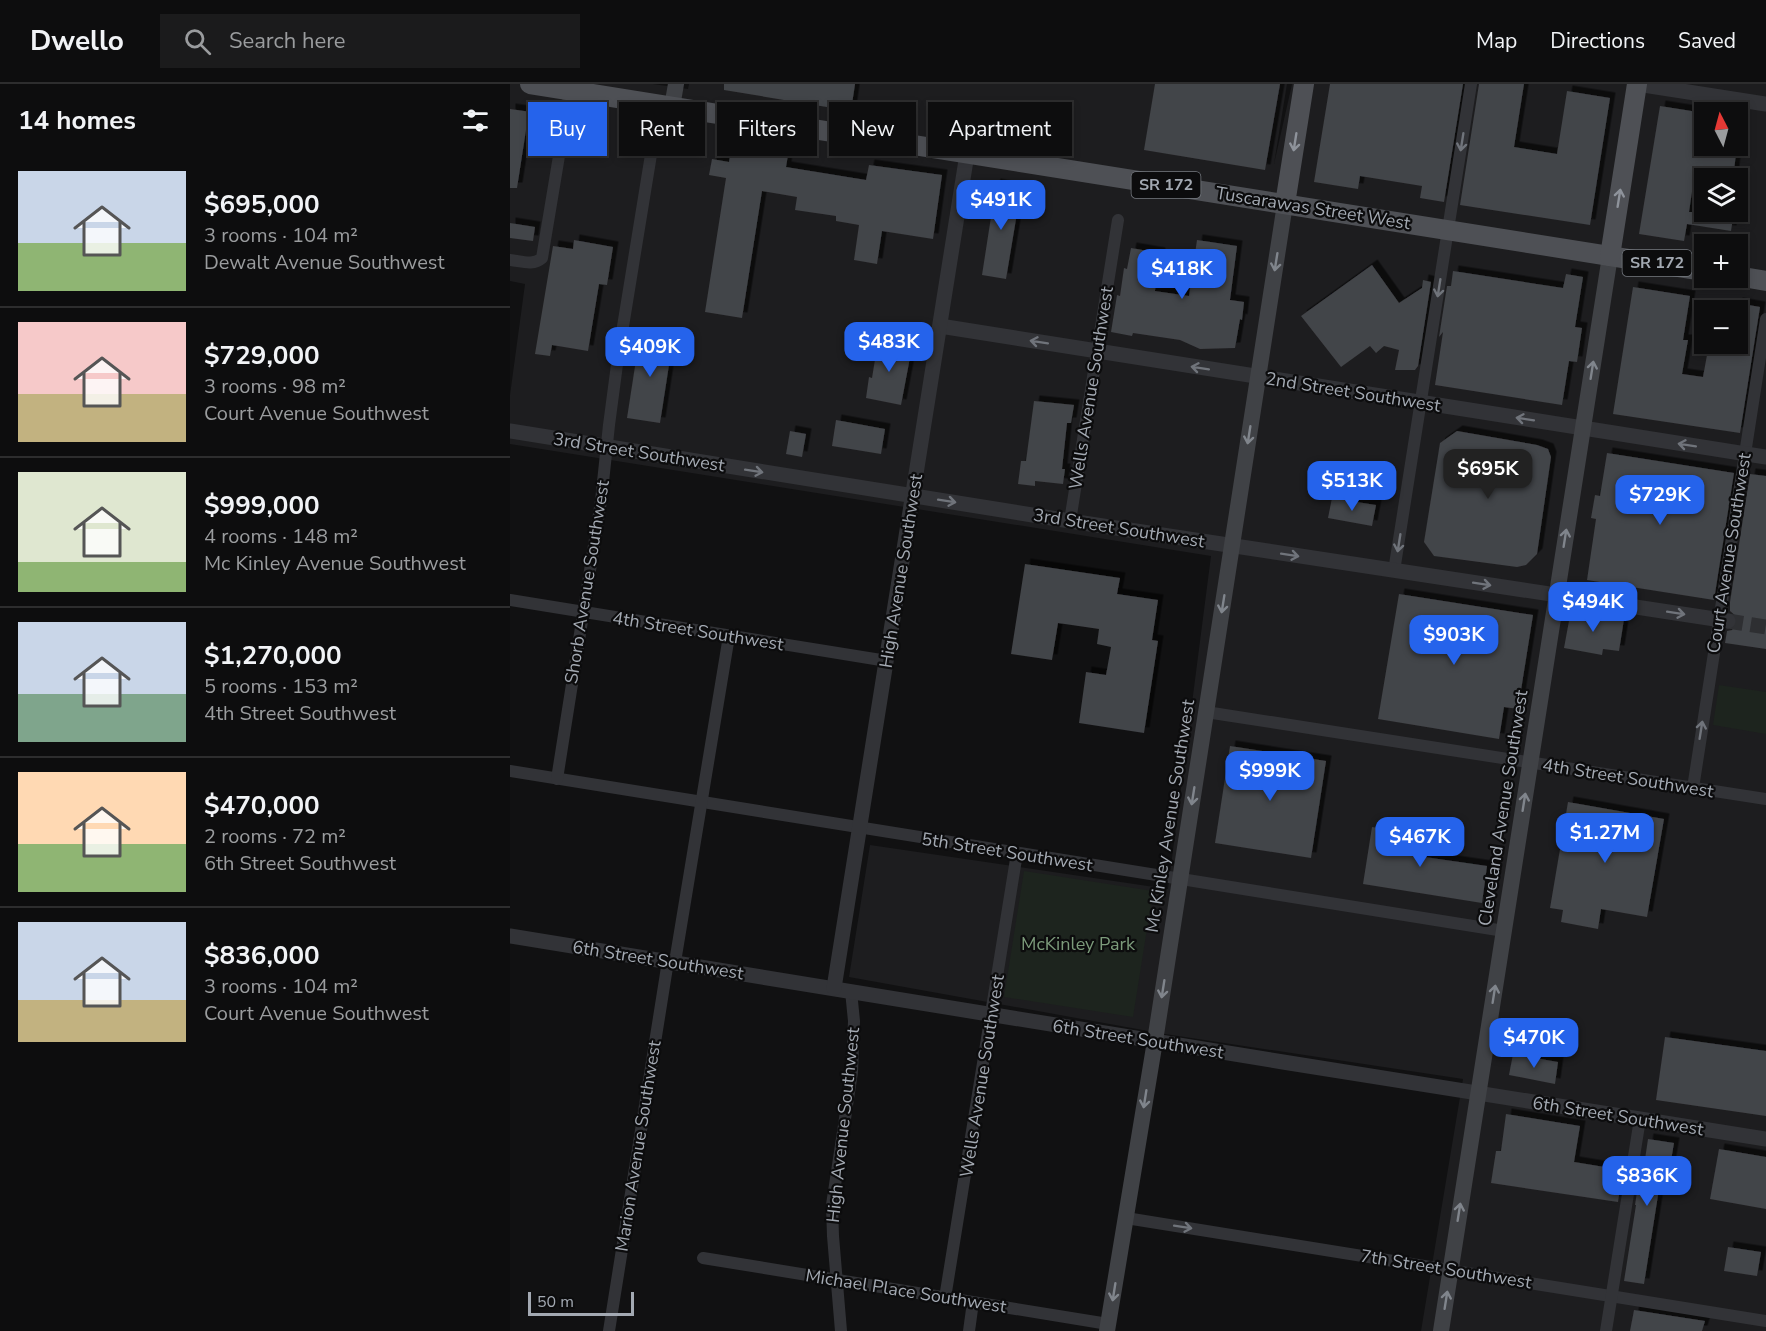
<!DOCTYPE html>
<meta charset="utf-8">
<style>
:root{--surface:#0d0d0e;--page:#1b1b1c;--text:#f1f3f6;--muted:#9a9c9e;--line:#2d2d2e;--accent:#2563eb}
body{margin:0;font-family:"Nunito Sans",sans-serif;background:var(--page);color:var(--text);height:100vh;display:flex;flex-direction:column;font-size:22px;white-space:nowrap}
*{box-sizing:border-box;margin:0}
p{font-size:20px;color:var(--muted)}
.icon{flex:none;width:33px;height:33px;fill:none;stroke:currentColor;stroke-width:2;stroke-linecap:round;stroke-linejoin:round}
.map{position:relative;flex:1;overflow:hidden}
.sheet{display:flex;flex-direction:column;background:var(--surface);width:510px}
.sheet>*{flex:none}
.banner{position:absolute;left:18px;top:18px;width:570px;height:54px;display:flex;gap:12px}
.needle{width:39px;rotate:354deg}
.tools{position:absolute;left:1184px;top:18px;display:grid;gap:12px}
.tools a{display:grid;place-items:center;width:54px;height:54px;border-radius:0px;background:var(--surface);box-shadow:0 3px 9px #0003,0 0 0 2px var(--line);font-size:30px}
.scale{position:absolute;left:18px;bottom:15px;width:106px;box-sizing:border-box;padding-left:6px;border:3px solid #a3a9b2;border-top:0;font-size:16px;line-height:21px;white-space:nowrap;color:#a3a9b2;-webkit-text-stroke:4px #0c0c0d;paint-order:stroke}
.price{position:absolute;translate:-50% -51px;padding:0 14px;border-radius:12px;background:var(--accent);color:#fff;font-size:20px;line-height:39px;filter:drop-shadow(0 2px 3px #0008)}
.price::after{content:'';position:absolute;left:50%;top:36px;width:18px;height:14px;margin-left:-9px;background:inherit;clip-path:polygon(0 0,100% 0,50% 100%)}
.price.current{background:#222;color:#fff}
ul{padding:0;list-style:none}
li{display:flex;align-items:center;gap:18px;height:150px;padding:0 18px}
li+li{border-top:2px solid var(--line)}
li span{display:grid;place-items:center;flex:none;width:168px;height:120px;border-radius:0px;color:#555}
li>.icon{margin-inline-start:auto}
span .icon{width:72px;height:72px;fill:#fffc;stroke-width:1}
li b{font-size:26px}
h2{display:flex;justify-content:space-between;align-items:center;height:72px;padding:0 18px;font-size:26px}
.chip{padding:0 21px;border-radius:0px;background:var(--surface);box-shadow:0 3px 9px #0003,0 0 0 2px var(--line);font-size:21px;line-height:54px}
.chip.current{background:var(--accent);color:#fff}
header{display:flex;align-items:center;gap:36px;box-sizing:border-box;height:84px;padding:0 30px;background:var(--surface);border-bottom:2px solid var(--line)}
header strong{font-size:28px}
nav{display:flex;gap:33px;margin-inline-start:auto;font-size:21px}
.search{width:420px;height:54px;background:var(--page);display:flex;align-items:center;gap:15px;box-sizing:border-box;padding:0 21px;border-radius:0px;color:var(--muted);font-size:22px}
main{display:flex;flex:1;min-height:0}
.map>svg:first-child{display:block}
</style>
<header>
<strong>Dwello</strong>
<div class="search"><svg class="icon" aria-label="search" viewBox="0 0 24 24"><circle cx="10" cy="10" r="6"/><path d="M15 15l6 6"/></svg>Search here</div>
<nav><a>Map</a><a>Directions</a><a>Saved</a></nav>
</header>
<main>
<section class="sheet">
<h2>14 homes<svg class="icon" aria-label="filters" viewBox="0 0 24 24"><path d="M4 7h16M4 17h16"/><circle cx="9" cy="7" r="2"/><circle cx="15" cy="17" r="2"/></svg></h2>
<ul>
<li><span style="background:linear-gradient(#c9d6e8 60%,#8fb573 0)"><svg class="icon" aria-label="home" viewBox="0 0 24 24"><path d="M3 11l9-7 9 7M6 9v11h12V9"/></svg></span><div><b>$695,000</b><p>3 rooms · 104 m²</p><p>Dewalt Avenue Southwest</p></div></li>
<li><span style="background:linear-gradient(#f6c9c9 60%,#c2b280 0)"><svg class="icon" aria-label="home" viewBox="0 0 24 24"><path d="M3 11l9-7 9 7M6 9v11h12V9"/></svg></span><div><b>$729,000</b><p>3 rooms · 98 m²</p><p>Court Avenue Southwest</p></div></li>
<li><span style="background:linear-gradient(#dfe7d0 75%,#8fb573 0)"><svg class="icon" aria-label="home" viewBox="0 0 24 24"><path d="M3 11l9-7 9 7M6 9v11h12V9"/></svg></span><div><b>$999,000</b><p>4 rooms · 148 m²</p><p>Mc Kinley Avenue Southwest</p></div></li>
<li><span style="background:linear-gradient(#c9d6e8 60%,#7fa58c 0)"><svg class="icon" aria-label="home" viewBox="0 0 24 24"><path d="M3 11l9-7 9 7M6 9v11h12V9"/></svg></span><div><b>$1,270,000</b><p>5 rooms · 153 m²</p><p>4th Street Southwest</p></div></li>
<li><span style="background:linear-gradient(#ffd9b3 60%,#8fb573 0)"><svg class="icon" aria-label="home" viewBox="0 0 24 24"><path d="M3 11l9-7 9 7M6 9v11h12V9"/></svg></span><div><b>$470,000</b><p>2 rooms · 72 m²</p><p>6th Street Southwest</p></div></li>
<li><span style="background:linear-gradient(#c9d6e8 65%,#c2b280 0)"><svg class="icon" aria-label="home" viewBox="0 0 24 24"><path d="M3 11l9-7 9 7M6 9v11h12V9"/></svg></span><div><b>$836,000</b><p>3 rooms · 104 m²</p><p>Court Avenue Southwest</p></div></li>
</ul>
</section>
<div class="map">
<svg width="1256" height="1247" viewBox="0 0 1256 1247">
<defs>
<filter id="shadow"><feDropShadow dx="5.5" dy="-5.5" stdDeviation="0" flood-color="#0009"/></filter>
</defs>
<rect width="100%" height="100%" fill="#111112"/>
<path fill="#1d1d1f" fill-rule="evenodd" d="M0,0H143L178,5L179,0H777L764,80L782,0H1256V1247H911L953,995L655,950L339,893L360,761L658,805L701,472L0,360V311L15,200L0,197ZM1194,28H1227V62H1194ZM1194,94H1227V128H1194ZM1194,160H1227V194H1194ZM1194,226H1227V260H1194Z"/>
<g fill="#1d241e">
<path d="M1209,601L1256,608V650L1203,641Z"/>
<path d="M514,787L643,807L623,933L494,913Z"/>
</g>
<g fill="#424448" filter="url(#shadow)">
<path d="M214,0H345L341,27L214,6Z"/>
<path d="M645,0H770L755,86L634,66Z"/>
<path d="M820,0H953L934,118L910,114L912,102L850,92L848,105L804,98Z"/>
<path d="M969,0H1014L1004,63L1047,70L1057,7L1100,14L1080,141L950,121Z"/>
<path d="M1150,22L1194,29L1190,62H1227L1223,94H1184L1179,128H1224L1221,147L1177,140L1174,157L1129,150Z"/>
<path d="M0,25L28,29L25,48L16,46L7,104H0Z"/>
<path d="M222,59L245,62L244,65L278,71L276,83L356,96L359,81L432,91L423,155L372,147L367,180L344,176L349,141L326,137V132L285,126L287,113L252,107L232,234L195,228L216,94L199,91L202,75L219,78Z"/>
<path d="M485,100L511,105L496,195L472,191L481,133L479,132Z"/>
<path d="M0,139L25,143L23,157L0,154Z"/>
<path d="M64,156L103,163L97,201L89,200L78,267L42,261L40,272L25,270L43,162L63,165Z"/>
<path d="M687,156L727,162L720,216L734,218L732,236L730,235L725,264L690,265L670,256L623,249L622,252L601,248L607,211L610,212L614,184L617,185L621,164L650,169L645,207L679,212Z"/>
<path d="M862,181L889,219L912,204L913,196L921,198L908,282L905,286H885L889,266L874,262L866,269L860,262L831,283L791,232Z"/>
<path d="M943,187L1053,204L1056,190L1073,193L1065,243L1072,244L1067,278L1059,277L1052,321L925,301L933,248L929,253L937,202H941Z"/>
<path d="M1123,203L1180,212L1173,256H1178L1172,290L1193,293L1199,260H1227V219L1250,223L1230,349L1103,330Z"/>
<path d="M130,250L163,255L150,339L117,334Z"/>
<path d="M368,257L402,263L391,321L356,314L359,293L362,294Z"/>
<path d="M524,317L564,321L561,339H557L552,385H555L553,400L525,397V402L508,400L511,377H516Z"/>
<path d="M326,336L375,345L371,370L322,362Z"/>
<path d="M280,347L296,350L292,373L276,370Z"/>
<path d="M947,347L1027,361L1038,365L1041,373L1027,470L1016,481L1007,483L924,472L914,458L930,359Z"/>
<path d="M1097,369L1224,389L1204,516L1077,496L1086,435L1081,434L1085,411L1090,412Z"/>
<path d="M1240,390L1256,392V565L1215,559L1217,547L1222,546L1227,539V533L1220,527V518Z"/>
<path d="M822,414L866,421L862,442L818,434Z"/>
<path d="M515,480L610,494L607,510L648,516L642,556L648,557L634,649L569,639L576,588L596,591L601,563L587,560L589,545L548,539L542,576L501,570Z"/>
<path d="M889,510L1023,531L1008,625L994,623L989,655L868,635Z"/>
<path d="M1061,526L1114,535L1109,567L1093,565L1092,571L1054,564Z"/>
<path d="M720,662L816,677L801,774L705,759Z"/>
<path d="M1058,718L1154,735L1137,833L1091,825L1088,845L1051,838L1053,826L1040,824Z"/>
<path d="M862,743L919,752L915,773L977,782L972,819L853,800Z"/>
<path d="M1155,953L1256,967V1032L1146,1016Z"/>
<path d="M1003,970L1048,978L1045,1000L999,991Z"/>
<path d="M996,1030L1070,1042L1064,1078L1113,1086L1108,1118L981,1099L986,1067H991Z"/>
<path d="M1138,1055L1164,1059L1156,1106L1149,1105L1134,1200L1114,1197L1126,1121H1125L1130,1088L1133,1089Z"/>
<path d="M1209,1065L1256,1073V1125L1200,1115Z"/>
<path d="M1218,1163L1251,1168L1247,1192L1214,1187Z"/>
<path d="M1124,1226L1195,1237L1192,1247H1120Z"/>
</g>
<g fill="none" stroke-linecap="round" stroke-linejoin="round">
<path stroke="#2e2f32" stroke-width="15" stroke-dasharray="15 8" stroke-linecap="butt" d="M1218,537L1256,543"/>
<g stroke="#323337" stroke-width="12">
<path d="M0,176C11,177 23,182 32,174L60,6"/>
<path d="M560,437L608,136"/>
<path d="M884,487L961,0"/>
<path d="M0,516L377,577"/>
<path d="M696,628L1256,715"/>
<path d="M0,687L994,847"/>
<path d="M47,695L91,417L99,341L108,273L146,40L162,23"/>
<path d="M1183,704L1256,235"/>
<path d="M165,878L219,552"/>
<path d="M616,1134L1256,1237"/>
<path d="M193,1174L598,1240"/>
<path d="M435,1214L507,769"/>
<path d="M99,1247L158,877"/>
<path d="M331,1247L323,1152L322,1121L342,988L344,937L341,907"/>
<path d="M459,1247L463,1218"/>
<path d="M1096,1247L1130,1035"/>
</g>
<g stroke="#323337" stroke-width="15">
<path d="M1127,0L1256,20"/>
<path d="M430,242L1256,373"/>
<path d="M0,347L560,437L1218,537"/>
<path d="M0,852L773,978L1256,1055"/>
<path d="M324,904L457,70"/>
</g>
<g stroke="#404246" stroke-width="16">
<path d="M162,23L166,0"/>
<path d="M597,1247L645,957L775,120"/>
<path d="M931,1247L1100,172"/>
</g>
<g stroke="#4e5055" stroke-width="20">
<path d="M20,0L1194,187"/>
<path d="M775,120L794,0"/>
<path d="M1100,172L1127,0"/>
<path d="M1227,192L1256,197"/>
</g>
</g>
<defs><path id="oneway-shaft" d="M-6 0H5M1.5-3L5.5 0L1.5 3" fill="none" stroke-width="1.6" stroke-linecap="round" stroke-linejoin="round" transform="scale(1.5)"/></defs>
<g stroke="#8e939b">
<use href="#oneway-shaft" transform="translate(785 58) rotate(99)"/>
<use href="#oneway-shaft" transform="translate(1109 114) rotate(-81)"/>
</g>
<g stroke="#70747b">
<use href="#oneway-shaft" transform="translate(952 58) rotate(99)"/>
<use href="#oneway-shaft" transform="translate(929 204) rotate(99)"/>
<use href="#oneway-shaft" transform="translate(529 258) rotate(-171)"/>
<use href="#oneway-shaft" transform="translate(690 284) rotate(-171)"/>
<use href="#oneway-shaft" transform="translate(1015 335) rotate(-171)"/>
<use href="#oneway-shaft" transform="translate(1177 361) rotate(-171)"/>
<use href="#oneway-shaft" transform="translate(244 387) rotate(9)"/>
<use href="#oneway-shaft" transform="translate(437 417) rotate(9)"/>
<use href="#oneway-shaft" transform="translate(889 459) rotate(99)"/>
<use href="#oneway-shaft" transform="translate(780 471) rotate(9)"/>
<use href="#oneway-shaft" transform="translate(972 500) rotate(9)"/>
<use href="#oneway-shaft" transform="translate(1166 529) rotate(9)"/>
<use href="#oneway-shaft" transform="translate(1191 646) rotate(-81)"/>
<use href="#oneway-shaft" transform="translate(673 1143) rotate(9)"/>
</g>
<g stroke="#80858c">
<use href="#oneway-shaft" transform="translate(766 178) rotate(99)"/>
<use href="#oneway-shaft" transform="translate(1082 286) rotate(-81)"/>
<use href="#oneway-shaft" transform="translate(739 351) rotate(99)"/>
<use href="#oneway-shaft" transform="translate(1055 454) rotate(-81)"/>
<use href="#oneway-shaft" transform="translate(713 520) rotate(99)"/>
<use href="#oneway-shaft" transform="translate(683 712) rotate(99)"/>
<use href="#oneway-shaft" transform="translate(1014 718) rotate(-81)"/>
<use href="#oneway-shaft" transform="translate(653 905) rotate(99)"/>
<use href="#oneway-shaft" transform="translate(984 910) rotate(-81)"/>
<use href="#oneway-shaft" transform="translate(635 1015) rotate(99)"/>
<use href="#oneway-shaft" transform="translate(949 1128) rotate(-81)"/>
<use href="#oneway-shaft" transform="translate(604 1208) rotate(99)"/>
<use href="#oneway-shaft" transform="translate(936 1216) rotate(-81)"/>
</g>
<g text-anchor="middle" dominant-baseline="central" stroke-width="4.5" stroke-linejoin="round" paint-order="stroke">
<g fill="#0c0c0d" stroke="#767a80" stroke-width="1.5">
<rect x="621.5" y="88" width="69" height="26" rx="4.5"/>
<rect x="1112.5" y="166" width="69" height="26" rx="4.5"/>
</g>
<g font-size="16" font-weight="bold" fill="#a3a9b2">
<text x="656" y="101">SR 172</text>
<text x="1147" y="179">SR 172</text>
</g>
<g font-size="18" fill="#a3a9b2" stroke="#0c0c0d">
<text transform="translate(803 124) rotate(9)">Tuscarawas Street West</text>
<text transform="translate(581 304) rotate(-81)">Wells Avenue Southwest</text>
<text transform="translate(843 308) rotate(9)">2nd Street Southwest</text>
<text transform="translate(129 368) rotate(9)">3rd Street Southwest</text>
<text transform="translate(609 444) rotate(9)">3rd Street Southwest</text>
<text transform="translate(1219 469) rotate(-81)">Court Avenue Southwest</text>
<text transform="translate(391 487) rotate(-81)">High Avenue Southwest</text>
<text transform="translate(77 498) rotate(-81)">Shorb Avenue Southwest</text>
<text transform="translate(188 547) rotate(9)">4th Street Southwest</text>
<text transform="translate(1118 694) rotate(9)">4th Street Southwest</text>
<text transform="translate(993 724) rotate(-81)">Cleveland Avenue Southwest</text>
<text transform="translate(660 732) rotate(-81)">Mc Kinley Avenue Southwest</text>
<text transform="translate(497 768) rotate(9)">5th Street Southwest</text>
<text transform="translate(148 876) rotate(9)">6th Street Southwest</text>
<text transform="translate(628 955) rotate(9)">6th Street Southwest</text>
<text transform="translate(472 992) rotate(-81)">Wells Avenue Southwest</text>
<text transform="translate(1108 1032) rotate(9)">6th Street Southwest</text>
<text transform="translate(333 1041) rotate(-84)">High Avenue Southwest</text>
<text transform="translate(128 1062) rotate(-81)">Marion Avenue Southwest</text>
<text transform="translate(936 1185) rotate(9)">7th Street Southwest</text>
<text transform="translate(396 1207) rotate(9)">Michael Place Southwest</text>
</g>
<g font-size="18" fill="#7c9b7b" stroke="#0c0c0d">
<text x="568" y="860">McKinley Park</text>
</g>
</g>
</svg>
<div class="tools">
<a><svg class="needle" viewBox="-14 -14 28 28"><path d="M0-13l5 13h-10z" fill="#e53935"/><path d="M0 13l5-13h-10z" fill="#9a9c9e"/></svg></a>
<a><svg class="icon" aria-label="layers" viewBox="0 0 24 24"><path d="M12 4l9 5-9 5-9-5zM3 14l9 5 9-5"/></svg></a>
<a>+</a>
<a>−</a>
</div>
<div class="scale">50 m</div>
<b class="price" style="left:491px;top:147px">$491K</b>
<b class="price" style="left:672px;top:216px">$418K</b>
<b class="price" style="left:379px;top:289px">$483K</b>
<b class="price" style="left:140px;top:294px">$409K</b>
<b class="price current" style="left:978px;top:416px">$695K</b>
<b class="price" style="left:842px;top:428px">$513K</b>
<b class="price" style="left:1150px;top:442px">$729K</b>
<b class="price" style="left:1083px;top:549px">$494K</b>
<b class="price" style="left:944px;top:582px">$903K</b>
<b class="price" style="left:760px;top:718px">$999K</b>
<b class="price" style="left:1095px;top:780px">$1.27M</b>
<b class="price" style="left:910px;top:784px">$467K</b>
<b class="price" style="left:1024px;top:985px">$470K</b>
<b class="price" style="left:1137px;top:1123px">$836K</b>
<div class="banner">
<a class="chip current">Buy</a>
<a class="chip">Rent</a>
<a class="chip">Filters</a>
<a class="chip">New</a>
<a class="chip">Apartment</a>
</div>
</div>
</main>
